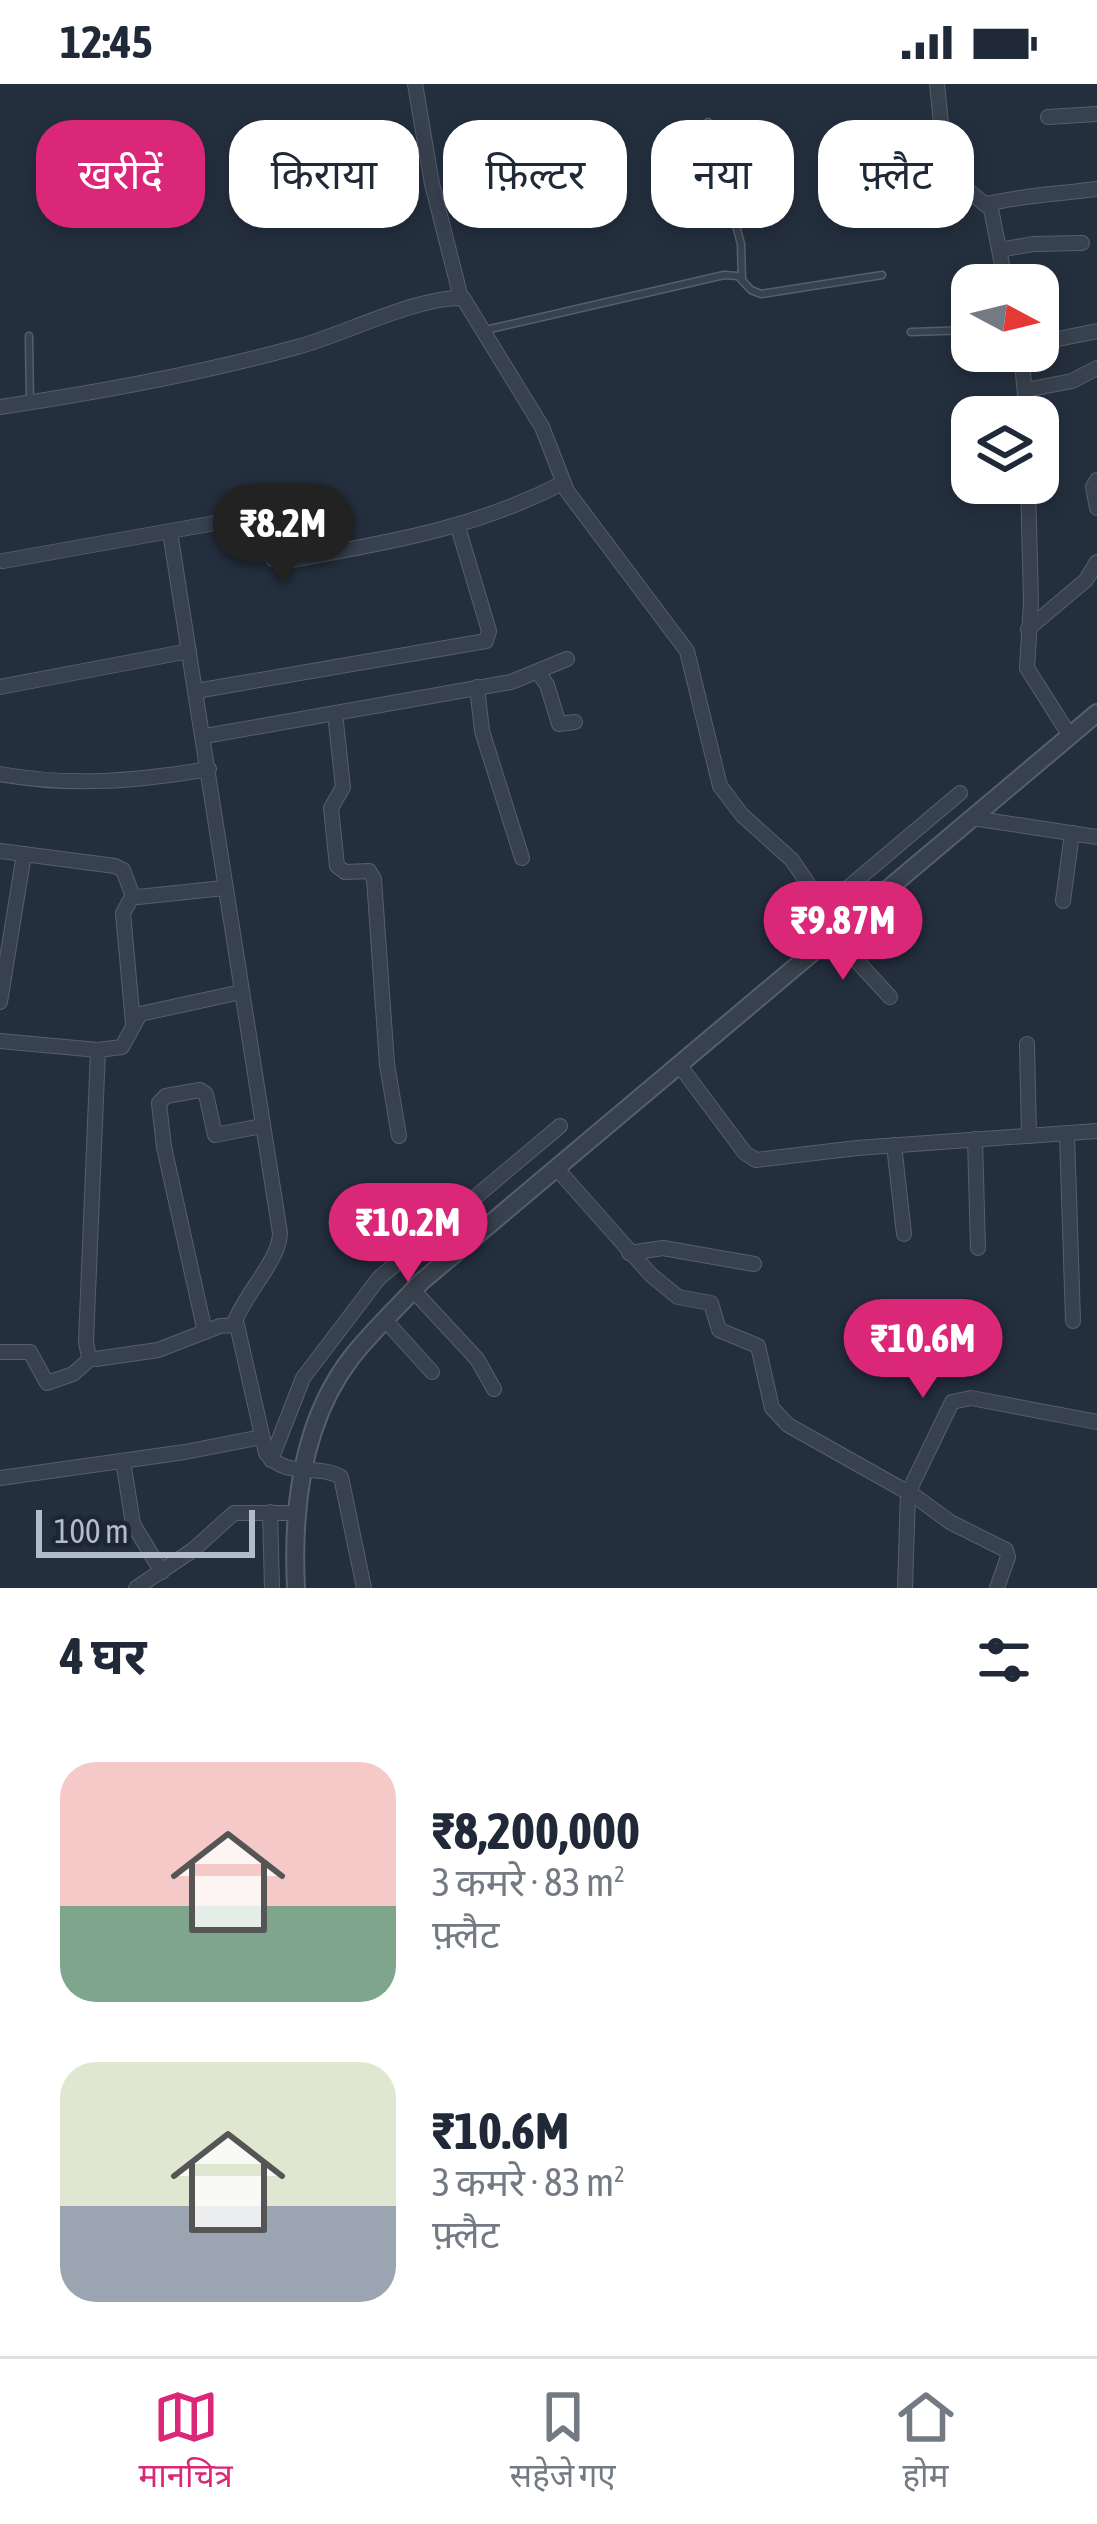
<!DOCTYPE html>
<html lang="hi">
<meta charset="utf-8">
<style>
:root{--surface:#fff;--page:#f2f2f3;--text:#1f2937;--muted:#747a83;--line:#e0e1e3;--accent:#db2777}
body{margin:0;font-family:"Asap Condensed","Noto Sans Devanagari",sans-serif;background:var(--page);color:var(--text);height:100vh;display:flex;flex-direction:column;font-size:45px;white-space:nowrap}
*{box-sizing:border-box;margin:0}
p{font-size:39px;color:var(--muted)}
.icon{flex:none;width:66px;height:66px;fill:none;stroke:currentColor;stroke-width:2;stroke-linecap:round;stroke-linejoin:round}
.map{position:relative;height:1504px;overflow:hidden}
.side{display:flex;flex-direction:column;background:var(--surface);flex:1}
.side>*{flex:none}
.guide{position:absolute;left:36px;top:36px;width:1026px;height:108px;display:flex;gap:24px}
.needle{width:78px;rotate:97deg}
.tools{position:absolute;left:951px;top:180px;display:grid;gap:24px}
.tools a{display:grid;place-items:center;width:108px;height:108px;border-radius:24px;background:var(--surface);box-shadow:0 6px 18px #0003;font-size:60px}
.scale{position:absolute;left:36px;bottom:30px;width:219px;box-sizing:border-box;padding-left:12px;border:6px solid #b4bcc9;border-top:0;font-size:33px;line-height:42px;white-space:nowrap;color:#b4bcc9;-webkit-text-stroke:9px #1d2633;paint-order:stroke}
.price{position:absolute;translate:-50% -102px;padding:0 27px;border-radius:42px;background:var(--accent);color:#fff;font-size:39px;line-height:78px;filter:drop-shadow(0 3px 6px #0008)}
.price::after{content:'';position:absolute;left:50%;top:72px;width:36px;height:27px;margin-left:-18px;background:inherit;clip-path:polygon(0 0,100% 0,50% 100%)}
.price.active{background:#222;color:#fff}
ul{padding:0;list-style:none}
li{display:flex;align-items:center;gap:36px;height:300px;padding:0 60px}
li span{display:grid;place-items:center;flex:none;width:336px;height:240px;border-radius:36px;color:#555}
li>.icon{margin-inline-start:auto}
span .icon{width:144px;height:144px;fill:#fffc;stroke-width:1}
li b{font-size:51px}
h2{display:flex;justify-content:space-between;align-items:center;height:144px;padding:0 60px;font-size:51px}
.tag{padding:0 42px;border-radius:36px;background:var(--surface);box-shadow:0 6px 18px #0003;font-size:42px;line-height:108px}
.tag.active{background:var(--accent);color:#fff}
.status{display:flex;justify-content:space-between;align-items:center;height:84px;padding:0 60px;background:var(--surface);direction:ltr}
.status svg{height:33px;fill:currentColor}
.tabs{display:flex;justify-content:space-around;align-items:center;height:168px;border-top:3px solid var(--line);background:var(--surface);font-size:33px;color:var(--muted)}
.tabs a{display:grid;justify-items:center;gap:6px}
.tabs .active{color:var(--accent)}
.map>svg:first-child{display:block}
</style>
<div class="status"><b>12:45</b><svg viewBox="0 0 49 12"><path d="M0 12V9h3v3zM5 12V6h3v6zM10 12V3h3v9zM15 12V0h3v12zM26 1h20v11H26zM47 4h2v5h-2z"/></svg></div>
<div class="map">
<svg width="1097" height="1504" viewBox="0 0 1097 1504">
<rect width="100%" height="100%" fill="#242f3e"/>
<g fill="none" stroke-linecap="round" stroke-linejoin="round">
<defs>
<g id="service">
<path d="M708,38L741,160L742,196"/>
<path d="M486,246L724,191L738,192L751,206L761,210L882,191"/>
<path d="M911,248L972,246"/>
<path d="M29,252L30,319"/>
</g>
<g id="minor">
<path d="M415,0L432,100L461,214"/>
<path d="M937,0L946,89L991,125L1006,201"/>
<path d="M1048,33L1097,30"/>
<path d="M987,120C1024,111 1060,110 1097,105"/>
<path d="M1000,166L1033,160L1082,159"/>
<path d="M1038,259L1097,247"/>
<path d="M1021,267L1027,333"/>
<path d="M1026,306L1072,297L1097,284"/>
<path d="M0,323C100,308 199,290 297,263C343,251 418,212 463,214L542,343L567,407L687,567L720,702L742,731L792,776L839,846"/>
<path d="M1097,396L1093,403L1097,424"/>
<path d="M1028,399L1031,518L1027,584L1070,652"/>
<path d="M170,448L280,1149C280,1176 244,1210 234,1240"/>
<path d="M3,477L254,432L263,438L273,475L287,477C388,458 471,446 563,399"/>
<path d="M1028,545L1086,496L1097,478"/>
<path d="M538,588L547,601L559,640L575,638"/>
<path d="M0,603L189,567"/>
<path d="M477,603L482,647L522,774"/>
<path d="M196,607L486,557L489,547L458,443"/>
<path d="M335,629L343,703L331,724L337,782L345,788L369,787L374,795L387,980L399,1052"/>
<path d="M205,652L511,598L567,575"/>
<path d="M0,690C72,703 137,697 209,685"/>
<path d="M972,734L1097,753"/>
<path d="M0,767L115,782L123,786L132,810L138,813L224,804"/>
<path d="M1063,817L1072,749"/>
<path d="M825,823L960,709"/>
<path d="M833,851L890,913"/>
<path d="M0,918L24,770"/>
<path d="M133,939L123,829L133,811"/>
<path d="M0,957L98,966L86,1258L89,1273L96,1275L158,1266L220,1242L237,1241L266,1369C286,1395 317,1379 341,1393L364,1504"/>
<path d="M1027,960L1029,1052"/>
<path d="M98,966L122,963L140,930L241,908"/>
<path d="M680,982L745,1069L756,1076L857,1064L1097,1047"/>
<path d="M1067,1050L1073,1237"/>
<path d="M975,1055L978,1164"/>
<path d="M894,1061L904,1150"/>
<path d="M558,1086L651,1191L678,1213L711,1219L719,1246L758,1262L772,1324L788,1341L916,1413L950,1438L1006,1466L1008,1473L997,1504"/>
<path d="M629,1169L663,1164L754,1180"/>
<path d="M413,1206L477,1275L494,1305"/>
<path d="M385,1236L432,1288"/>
<path d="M205,1248L164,1063L159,1019L166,1012L200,1006L206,1010L215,1051L262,1042"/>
<path d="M0,1268H30L47,1299L73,1290L91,1274"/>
<path d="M271,1376L303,1294L379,1194L560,1042"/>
<path d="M123,1377L133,1440L162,1488"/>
<path d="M0,1394L185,1368L262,1353"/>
<path d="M270,1428L272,1504"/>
<path d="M136,1504L193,1466L234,1429H297"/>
<path d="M905,1504L908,1409L952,1318L971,1314L1097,1338"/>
</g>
<path id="tertiary" d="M296,1504C292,1425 302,1338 351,1274C372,1247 398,1223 421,1198L1097,629"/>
</defs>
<use href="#service" stroke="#565f6c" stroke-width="9"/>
<use href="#minor" stroke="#565f6c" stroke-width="16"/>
<use href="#tertiary" stroke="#565f6c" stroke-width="20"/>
<use href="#service" stroke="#38414e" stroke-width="6"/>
<use href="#minor" stroke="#38414e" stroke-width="14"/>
<use href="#tertiary" stroke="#38414e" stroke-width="16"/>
</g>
</svg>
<div class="tools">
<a><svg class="needle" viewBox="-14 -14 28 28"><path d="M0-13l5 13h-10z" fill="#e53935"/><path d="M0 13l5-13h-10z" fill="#747a83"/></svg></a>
<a><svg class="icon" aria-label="layers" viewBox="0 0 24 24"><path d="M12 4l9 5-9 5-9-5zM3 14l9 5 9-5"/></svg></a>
</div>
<div class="scale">100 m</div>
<b class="price active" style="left:283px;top:502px">₹8.2M</b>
<b class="price" style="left:843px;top:899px">₹9.87M</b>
<b class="price" style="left:408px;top:1201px">₹10.2M</b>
<b class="price" style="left:923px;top:1317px">₹10.6M</b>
<div class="guide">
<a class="tag active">खरीदें</a>
<a class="tag">किराया</a>
<a class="tag">फ़िल्टर</a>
<a class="tag">नया</a>
<a class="tag">फ़्लैट</a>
</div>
</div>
<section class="side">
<h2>4 घर<svg class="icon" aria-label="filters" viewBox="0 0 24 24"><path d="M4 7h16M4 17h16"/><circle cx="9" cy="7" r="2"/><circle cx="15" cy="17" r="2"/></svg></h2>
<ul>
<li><span style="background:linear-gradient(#f6c9c9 60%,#7fa58c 0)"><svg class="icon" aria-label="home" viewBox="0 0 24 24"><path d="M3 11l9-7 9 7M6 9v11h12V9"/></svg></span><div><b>₹8,200,000</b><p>3 कमरे · 83 m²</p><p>फ़्लैट</p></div></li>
<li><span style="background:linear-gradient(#dfe7d0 60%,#9aa5b1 0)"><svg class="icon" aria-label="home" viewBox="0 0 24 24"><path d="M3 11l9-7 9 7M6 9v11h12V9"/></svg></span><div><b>₹10.6M</b><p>3 कमरे · 83 m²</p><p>फ़्लैट</p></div></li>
</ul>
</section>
<nav class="tabs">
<a class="active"><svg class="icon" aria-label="map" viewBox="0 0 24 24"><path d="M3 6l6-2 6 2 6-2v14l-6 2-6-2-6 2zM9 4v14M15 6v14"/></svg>मानचित्र</a>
<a><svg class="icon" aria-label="saved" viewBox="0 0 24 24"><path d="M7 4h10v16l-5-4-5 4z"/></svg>सहेजे गए</a>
<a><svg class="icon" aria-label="home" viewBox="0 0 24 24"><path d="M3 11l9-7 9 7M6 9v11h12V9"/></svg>होम</a>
</nav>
